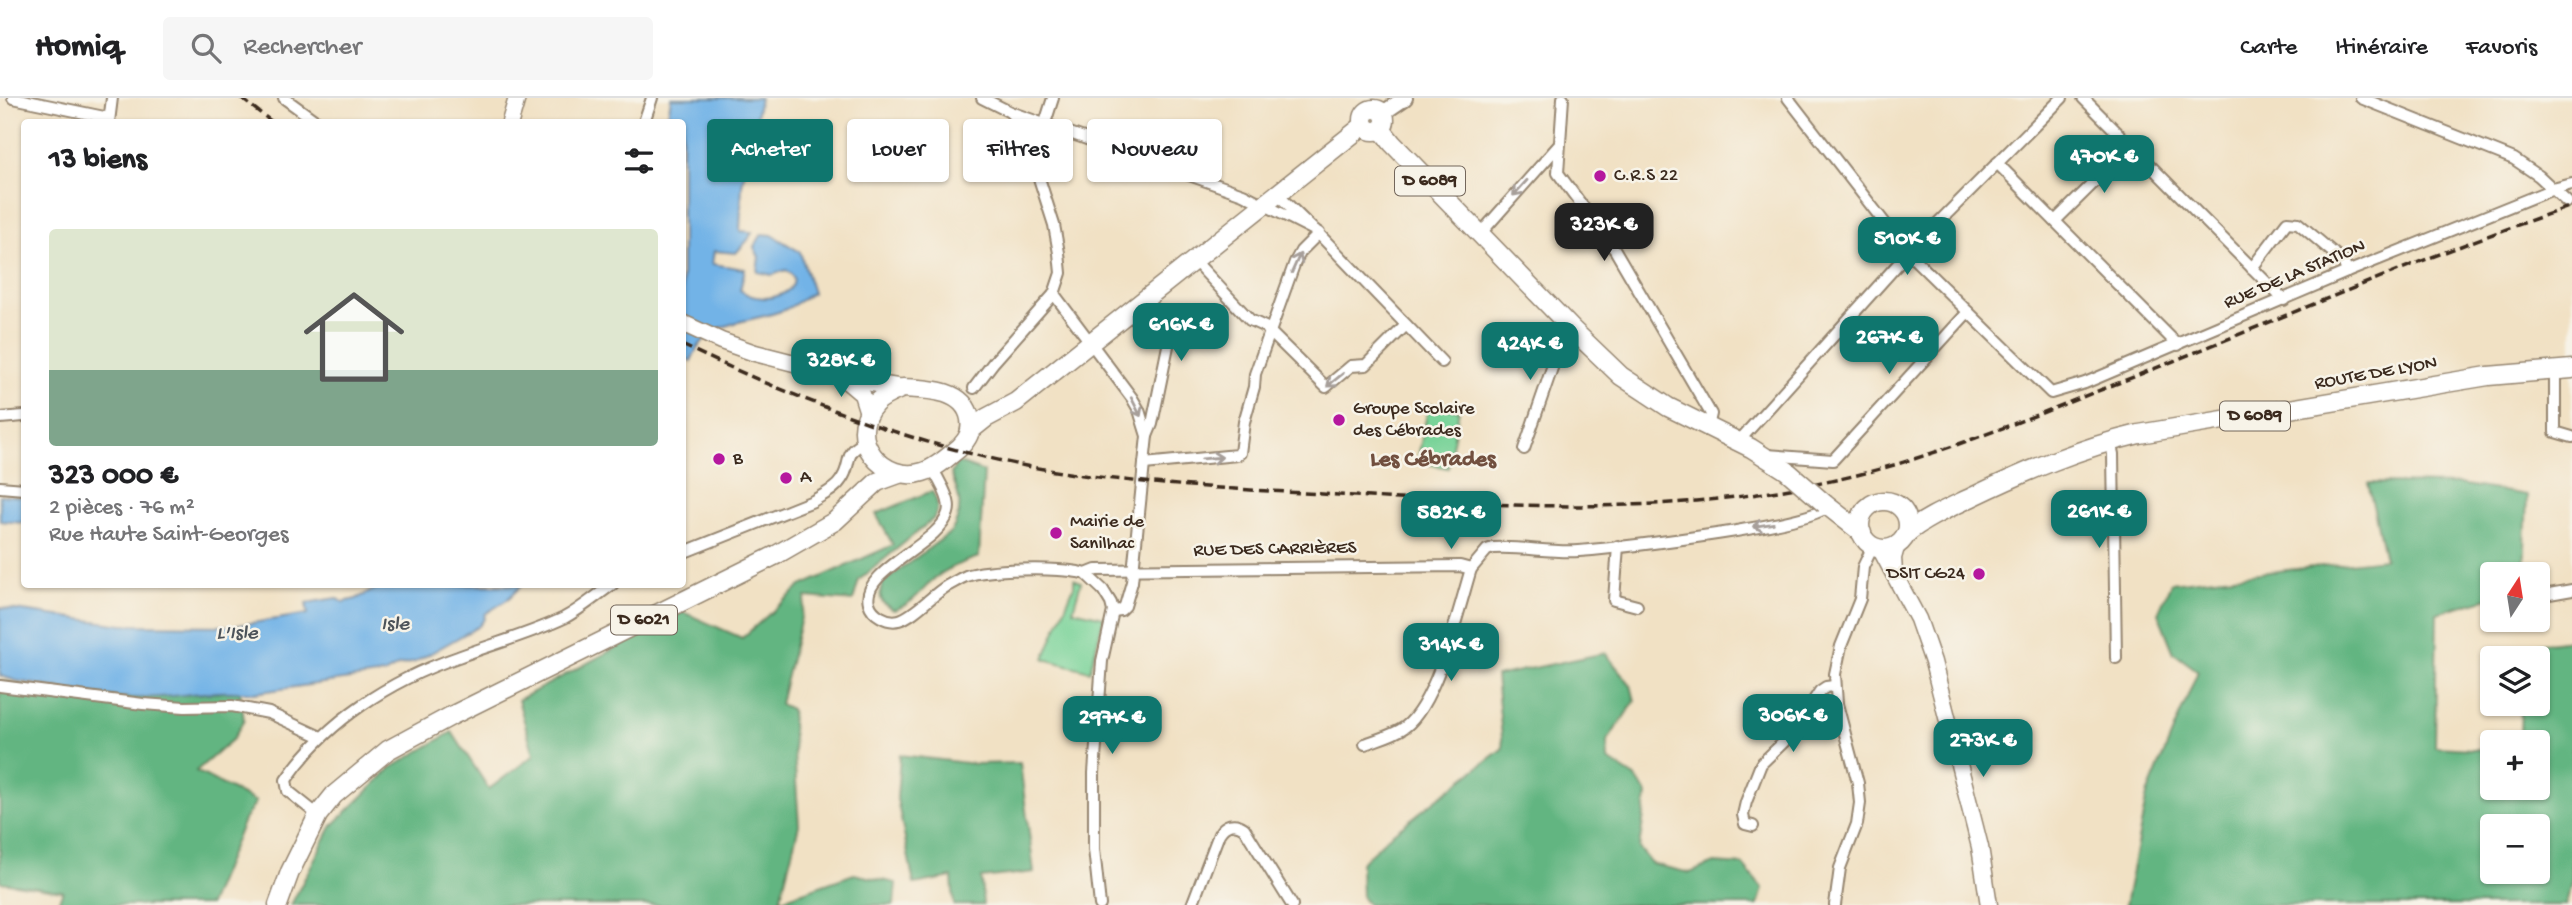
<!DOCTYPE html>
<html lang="fr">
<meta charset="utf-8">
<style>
:root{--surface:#fff;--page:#f6f6f6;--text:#202124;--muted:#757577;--line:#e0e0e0;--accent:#0f766e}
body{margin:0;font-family:"Gochi Hand",sans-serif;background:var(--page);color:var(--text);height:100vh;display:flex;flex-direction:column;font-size:26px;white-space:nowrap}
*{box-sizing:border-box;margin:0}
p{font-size:23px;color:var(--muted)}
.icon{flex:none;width:38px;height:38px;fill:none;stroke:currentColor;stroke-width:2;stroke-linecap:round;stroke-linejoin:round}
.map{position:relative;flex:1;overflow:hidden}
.sheet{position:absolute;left:21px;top:21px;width:665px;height:469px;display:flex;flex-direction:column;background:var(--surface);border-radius:7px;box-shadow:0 2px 5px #0004}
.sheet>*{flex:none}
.top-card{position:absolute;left:707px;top:21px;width:665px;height:63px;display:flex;gap:14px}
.needle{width:46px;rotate:12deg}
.buttons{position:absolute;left:2480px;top:464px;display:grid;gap:14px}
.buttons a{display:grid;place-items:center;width:70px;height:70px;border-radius:7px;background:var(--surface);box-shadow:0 2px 5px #0004;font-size:35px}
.price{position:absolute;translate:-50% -60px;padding:0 16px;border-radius:14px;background:var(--accent);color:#fff;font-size:23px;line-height:46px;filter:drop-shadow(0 2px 4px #0008)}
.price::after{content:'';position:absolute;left:50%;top:42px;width:21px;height:16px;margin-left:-10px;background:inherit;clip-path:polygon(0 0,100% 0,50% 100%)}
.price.active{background:#222;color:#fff}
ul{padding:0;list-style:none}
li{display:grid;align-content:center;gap:14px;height:371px;padding:0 28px}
li span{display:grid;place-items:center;height:217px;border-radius:7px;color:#555}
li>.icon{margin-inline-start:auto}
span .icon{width:126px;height:126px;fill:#fffc;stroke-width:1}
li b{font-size:30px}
h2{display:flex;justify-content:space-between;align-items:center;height:84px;padding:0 28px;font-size:30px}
.chip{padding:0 24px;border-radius:7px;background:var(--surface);box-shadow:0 2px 5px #0004;font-size:24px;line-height:63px}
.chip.active{background:var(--accent);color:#fff}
header{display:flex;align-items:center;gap:42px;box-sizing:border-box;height:98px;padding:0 35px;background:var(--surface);border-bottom:2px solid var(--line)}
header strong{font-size:33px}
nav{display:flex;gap:38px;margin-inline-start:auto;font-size:24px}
.search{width:490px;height:63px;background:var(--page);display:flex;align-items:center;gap:18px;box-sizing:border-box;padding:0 24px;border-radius:7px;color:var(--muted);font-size:26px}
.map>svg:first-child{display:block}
</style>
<header>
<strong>Homiq</strong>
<div class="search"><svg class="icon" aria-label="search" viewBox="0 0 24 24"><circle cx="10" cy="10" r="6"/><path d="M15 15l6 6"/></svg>Rechercher</div>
<nav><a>Carte</a><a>Itinéraire</a><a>Favoris</a></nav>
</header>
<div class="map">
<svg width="2572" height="807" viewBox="0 0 2572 807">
<rect width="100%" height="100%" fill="#f7f3e8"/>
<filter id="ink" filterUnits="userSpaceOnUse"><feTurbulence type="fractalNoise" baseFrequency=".0143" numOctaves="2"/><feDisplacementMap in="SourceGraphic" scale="14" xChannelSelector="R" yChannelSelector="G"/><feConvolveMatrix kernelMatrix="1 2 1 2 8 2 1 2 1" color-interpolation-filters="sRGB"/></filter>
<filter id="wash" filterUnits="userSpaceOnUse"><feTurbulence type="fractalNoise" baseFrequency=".00686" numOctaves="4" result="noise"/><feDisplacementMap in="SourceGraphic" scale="28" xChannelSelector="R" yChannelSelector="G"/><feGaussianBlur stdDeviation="1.57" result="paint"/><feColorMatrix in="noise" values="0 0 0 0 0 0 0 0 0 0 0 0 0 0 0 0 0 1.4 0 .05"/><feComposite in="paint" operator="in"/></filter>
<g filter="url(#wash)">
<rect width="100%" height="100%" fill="#f1e1c4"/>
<g fill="#79d399" stroke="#5a7e5c" stroke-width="2">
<path d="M1429,306L1459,312L1448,370L1417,364Z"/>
<path d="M1074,481L1081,484L1073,512L1104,519L1090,573L1044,561L1074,488Z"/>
</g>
<g fill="#62b581" stroke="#4e7050" stroke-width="2" fill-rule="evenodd">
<path d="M957,364L984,374L979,459C963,464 947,470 934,481C920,494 913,506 894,512C880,506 878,499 883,484L951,434C964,413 960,397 951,376Z"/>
<path d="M2368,385L2459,386L2527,397L2524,476H2492V499L2437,515L2435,649L2492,652V690H2538V644H2520L2521,606H2538V560H2522L2523,548L2572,542V781L2566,807H2125L2147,697L2198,573L2174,555L2158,515L2171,485L2385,461ZM2538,728V774H2492V728Z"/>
<path d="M932,393C938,404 940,410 933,421L859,482L853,503L806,499L780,606L791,611L799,727L780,802L854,776L896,785L894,807H291L331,729L391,670L452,634L489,691L534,657L518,602L683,514L742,540L801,488L893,447L876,416Z"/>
<path d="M1605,555L1631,587L1635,603L1607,643L1608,662L1636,680L1647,696L1639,750L1652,766L1690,775L1714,765L1743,767L1763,791L1758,807H1368L1362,800L1361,765L1388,739L1503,650L1496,578Z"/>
<path d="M0,583L35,590L133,600L240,593L244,622L233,641L196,673L256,704L244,722L209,807H57L63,793L0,784Z"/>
<path d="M900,657L975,666L1020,665L1034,774L981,780L983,807H954L952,779L914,786L897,701Z"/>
</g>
<g fill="#72b3e7" stroke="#566e82" stroke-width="2">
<path d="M671,0H760L742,87L740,133L752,134L748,142L736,155L714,153L712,166L745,171L740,192C769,213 811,187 786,172L772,177L757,174L759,159L754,149L762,136L772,137L800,154L813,195C803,200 794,208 784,212C746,227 709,218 691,263L682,260V24H665H667Z"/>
<path d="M0,397L24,399V425L0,423Z"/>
<path d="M383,487H522L507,502L485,516L484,521L479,528L415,564L398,568L384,576L254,595C212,590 171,601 130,600C96,599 51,588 17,583L0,578V510L123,527L233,528L308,516L306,505L336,500L343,504L356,501Z"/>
</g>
</g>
<g filter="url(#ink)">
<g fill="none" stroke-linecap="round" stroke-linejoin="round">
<defs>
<g id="minor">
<path d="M13,0L109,20"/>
<path d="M284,0L317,24"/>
<path d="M982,0L1010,14L1243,96L1314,132L1277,96"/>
<path d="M1563,0L1558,75L1615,152L1711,316L1708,329"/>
<path d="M1788,0L1908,155L2051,295L2085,285L2347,174L2553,91L2572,86"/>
<path d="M2083,0L2284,202"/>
<path d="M2361,0L2514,61L2539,78L2567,104"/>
<path d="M1010,14L1022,27L1054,127L1059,155L1061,175L1054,196L1132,300L1139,312L1147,338L1144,366L1132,484L1125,508L1121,512L1113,513"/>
<path d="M109,24L112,0"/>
<path d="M644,24L652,0"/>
<path d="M1045,25L1053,0"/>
<path d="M1997,65L2178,247"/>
<path d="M2055,123L2131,48"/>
<path d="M1315,132L1442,264"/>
<path d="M1481,135L1560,46"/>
<path d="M1193,161L1250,222L1265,229L1326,289L1351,268L1366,267L1406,227"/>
<path d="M2252,170L2287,124L2298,125L2343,163L2347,174"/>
<path d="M1144,202L1167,230L1169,243L1152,326L1147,338"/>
<path d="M2555,272V334L2572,339"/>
<path d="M974,290L993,265L1054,196"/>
<path d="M0,320L24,318"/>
<path d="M2110,343L2113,356L2116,560"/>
<path d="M1738,344L1908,155L2062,0"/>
<path d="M1524,351L1553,267L1573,232"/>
<path d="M1767,357L1833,362L1968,214"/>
<path d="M1144,366L1237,357L1240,355L1244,324L1254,289L1255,276L1295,164L1301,153L1319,135"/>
<path d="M932,371C937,377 939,383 943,390C946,397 951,406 948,415C940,446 860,473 869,505C872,516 887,525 899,522C914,518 932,497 947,488C953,485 959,481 966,478C990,470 1052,470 1078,474L1086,476L1103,492L1111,505L1113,513L1102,563L1094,675V751L1100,807"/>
<path d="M0,389L24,391"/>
<path d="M1618,448L1614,502L1637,508"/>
<path d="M682,455L813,403C822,397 835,392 841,382C853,366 842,354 865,345"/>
<path d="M1086,476L1096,472L1460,468L1471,471L1487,452L1493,450C1521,448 1550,455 1579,453C1617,450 1807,428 1827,409"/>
<path d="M2538,498L2572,492"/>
<path d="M0,588L143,606L185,609L232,608L269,615L321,639"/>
<path d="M1365,646C1378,641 1394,637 1405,629C1437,605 1459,510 1471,471"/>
<path d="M318,717L288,693L286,682C326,623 391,582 458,559C493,546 530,536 564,520C581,511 597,497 613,486"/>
<path d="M1753,728L1745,726L1743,717L1746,704L1761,666L1791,637L1820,593L1826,589L1834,588"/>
<path d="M1192,807L1219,736C1225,726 1234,723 1244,730L1292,807"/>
<path d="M1835,807L1840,770L1857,726L1860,705L1858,685L1837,606L1835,576L1841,548L1860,501L1863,469L1873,448"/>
</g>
<path id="tertiary" d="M1383,15L1405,0"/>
<g id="secondary">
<path d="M510,24L517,0"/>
<path d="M682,225L721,243L755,255L872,285L903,290"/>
<path d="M843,280L862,296L868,315"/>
<path d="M1880,450L1918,521L1933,564L1980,749L1989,807"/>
<path d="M1894,474L1893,460L1897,446"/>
</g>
<g id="primary">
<circle cx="1374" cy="22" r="11"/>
<path d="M1381,31L1392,45L1573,232L1621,278L1668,309L1751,350L1787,373"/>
<path d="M903,290C927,291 965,291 970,321C972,334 968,341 959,350C948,359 936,370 923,374C884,387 844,340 875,306C882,298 893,294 903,290Z"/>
<path d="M971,332L986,320L1016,304L1364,27"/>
<circle cx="1884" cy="427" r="24"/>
<path d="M1825,406L1862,435"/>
<path d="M1906,436C1925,420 1949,410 1972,399C2026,373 2080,350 2139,336L2488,278L2572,271"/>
<path d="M278,807L290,774L318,717L334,697L388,652L451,618L776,457L835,423L877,384L899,376"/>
</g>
</defs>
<use href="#minor" stroke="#968671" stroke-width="14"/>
<use href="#tertiary" stroke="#968671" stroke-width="18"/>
<use href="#secondary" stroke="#968671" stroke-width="19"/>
<use href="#primary" stroke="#968671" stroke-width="21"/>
<use href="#minor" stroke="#fff" stroke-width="10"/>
<use href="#tertiary" stroke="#fff" stroke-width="14"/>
<use href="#secondary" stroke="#fff" stroke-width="16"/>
<use href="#primary" stroke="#fff" stroke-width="18"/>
<g stroke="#3b2a1e" stroke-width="3.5" stroke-dasharray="10 5" stroke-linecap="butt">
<path d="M241,0L272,24"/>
<path d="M682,247C790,298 899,342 1016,366C1132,389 1252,391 1370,399C1537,411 1697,417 1861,376C1944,355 2023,322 2103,291C2259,230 2413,162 2572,108"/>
</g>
<defs>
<path id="primary-bridge" d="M1787,373L1825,406"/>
</defs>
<use href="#primary-bridge" stroke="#968671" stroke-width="21" stroke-linecap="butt"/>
<use href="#primary-bridge" stroke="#fff" stroke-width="18"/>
</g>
<defs><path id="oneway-shaft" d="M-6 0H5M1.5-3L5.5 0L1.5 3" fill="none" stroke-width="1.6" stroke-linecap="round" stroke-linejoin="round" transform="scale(1.75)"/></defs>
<g stroke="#a79f9a">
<use href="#oneway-shaft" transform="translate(1520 90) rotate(132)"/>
<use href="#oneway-shaft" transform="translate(1296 165) rotate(-66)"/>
<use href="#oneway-shaft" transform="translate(1335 282) rotate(141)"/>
<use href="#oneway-shaft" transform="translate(1136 309) rotate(63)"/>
<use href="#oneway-shaft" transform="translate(1212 360) rotate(-5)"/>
<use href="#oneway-shaft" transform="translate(1763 427) rotate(171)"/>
</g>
</g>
<g fill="#b5179e" stroke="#f7f3e8" stroke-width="2.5">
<circle cx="1600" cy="78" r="7"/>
<circle cx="1339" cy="322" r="7"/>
<circle cx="719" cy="361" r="7"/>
<circle cx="786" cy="380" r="7"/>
<circle cx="1056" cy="435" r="7"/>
<circle cx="1979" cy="476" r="7"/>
</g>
<g text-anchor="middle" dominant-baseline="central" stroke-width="5" stroke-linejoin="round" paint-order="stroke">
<g fill="#f7f3e8" stroke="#73665b" stroke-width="2">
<rect x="1395" y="68.5" width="70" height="29" rx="5"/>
<rect x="2220" y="303.5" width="70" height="29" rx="5"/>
<rect x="611" y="507.5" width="66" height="29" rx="5"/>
</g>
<g font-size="18" font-weight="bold" fill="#3b2a1e">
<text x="1430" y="83">D 6089</text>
<text x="2255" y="318">D 6089</text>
<text x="644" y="522">D 6021</text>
</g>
<g font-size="19" fill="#3b2a1e" stroke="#f7f3e8" text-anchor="start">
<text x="1614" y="78">C.R.S 22</text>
<text x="1353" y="311">Groupe Scolaire<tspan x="1353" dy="22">des Cébrades</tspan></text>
<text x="733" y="361">B</text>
<text x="800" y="380">A</text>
<text x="1070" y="424">Mairie de<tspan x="1070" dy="22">Sanilhac</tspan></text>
<text x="1965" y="476" text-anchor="end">DSIT CG24</text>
</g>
<g font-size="19" fill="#3b2a1e" stroke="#f7f3e8">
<text transform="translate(2295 177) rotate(-23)">RUE DE LA STATION</text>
<text transform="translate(2376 276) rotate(-10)">ROUTE DE LYON</text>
<text transform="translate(1275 452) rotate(-1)">RUE DES CARRIÈRES</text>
</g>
<g font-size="21" font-style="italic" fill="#4c535a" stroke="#f7f3e8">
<text x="395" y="527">Isle</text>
<text x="237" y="536">L'Isle</text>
</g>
<g font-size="23" font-weight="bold" fill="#714f3f" stroke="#f7f3e8">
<text x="1433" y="362">Les Cébrades</text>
</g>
</g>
</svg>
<div class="buttons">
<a><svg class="needle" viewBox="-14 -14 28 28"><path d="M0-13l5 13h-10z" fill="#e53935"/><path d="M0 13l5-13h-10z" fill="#757577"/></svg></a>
<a><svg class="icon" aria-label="layers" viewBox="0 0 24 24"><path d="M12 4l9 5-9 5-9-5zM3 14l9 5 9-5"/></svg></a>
<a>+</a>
<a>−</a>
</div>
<b class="price" style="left:2104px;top:97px">470K €</b>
<b class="price active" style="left:1604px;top:165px">323K €</b>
<b class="price" style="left:1907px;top:179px">510K €</b>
<b class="price" style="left:1181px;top:265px">616K €</b>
<b class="price" style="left:1889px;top:278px">267K €</b>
<b class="price" style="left:1530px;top:284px">424K €</b>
<b class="price" style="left:841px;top:301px">328K €</b>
<b class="price" style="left:2099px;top:452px">261K €</b>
<b class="price" style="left:1451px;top:453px">582K €</b>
<b class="price" style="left:1451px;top:585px">314K €</b>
<b class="price" style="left:1793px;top:656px">306K €</b>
<b class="price" style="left:1112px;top:658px">297K €</b>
<b class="price" style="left:1983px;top:681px">273K €</b>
<div class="top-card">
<a class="chip active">Acheter</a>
<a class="chip">Louer</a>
<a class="chip">Filtres</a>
<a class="chip">Nouveau</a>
</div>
<section class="sheet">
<h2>13 biens<svg class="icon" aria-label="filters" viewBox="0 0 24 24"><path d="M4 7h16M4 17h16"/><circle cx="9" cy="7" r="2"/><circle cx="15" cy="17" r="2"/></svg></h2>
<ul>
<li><span style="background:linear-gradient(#dfe7d0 65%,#7fa58c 0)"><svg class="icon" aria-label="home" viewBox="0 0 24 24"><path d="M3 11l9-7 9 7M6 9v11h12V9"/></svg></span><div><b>323 000 €</b><p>2 pièces · 76 m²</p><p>Rue Haute Saint-Georges</p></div></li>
</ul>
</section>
</div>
